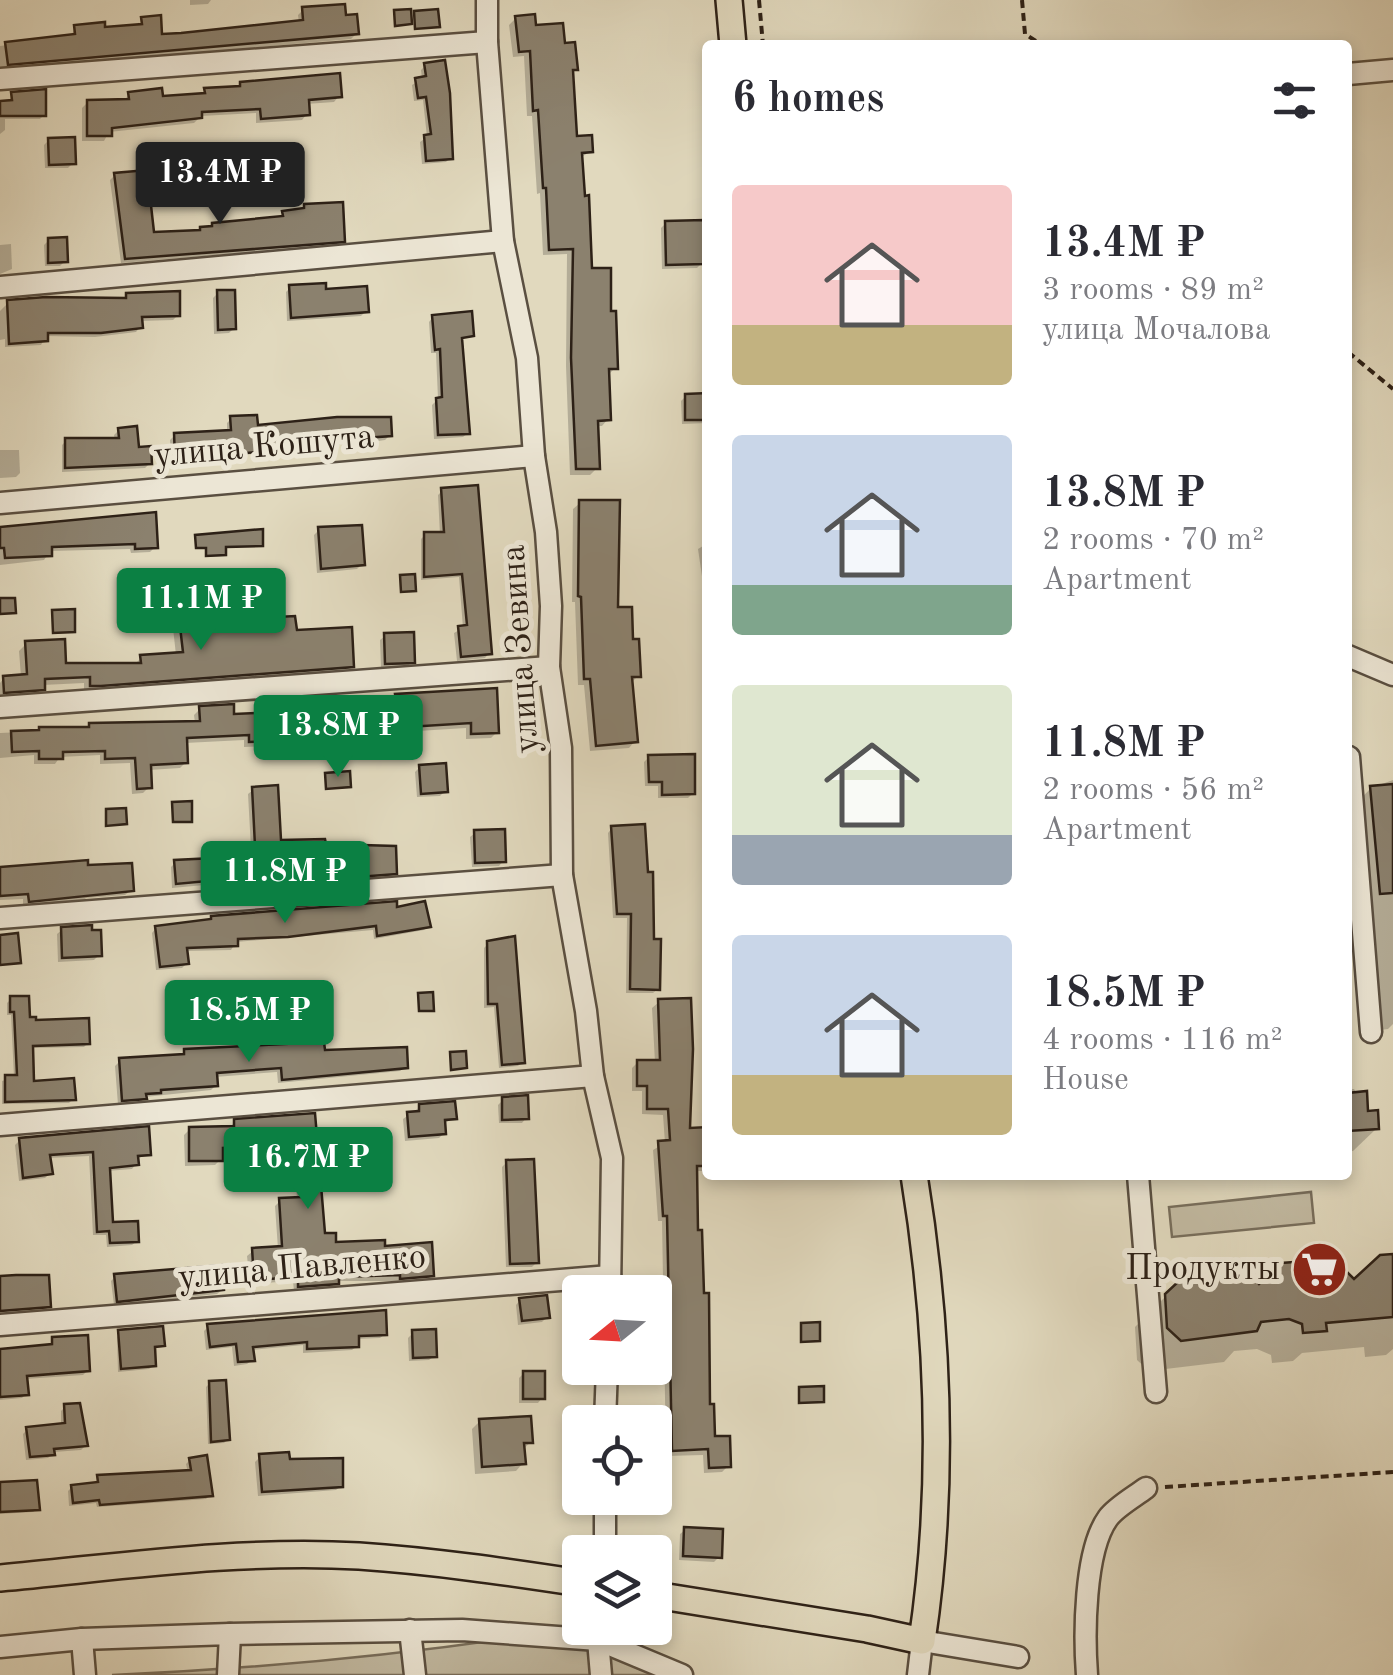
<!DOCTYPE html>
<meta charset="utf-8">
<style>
:root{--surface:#fff;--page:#f2f2f3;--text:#2b2b33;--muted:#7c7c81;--accent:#0b8043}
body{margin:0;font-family:"Old Standard TT",serif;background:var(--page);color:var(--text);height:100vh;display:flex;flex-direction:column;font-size:38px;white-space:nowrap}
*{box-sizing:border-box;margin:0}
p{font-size:32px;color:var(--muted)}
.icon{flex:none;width:55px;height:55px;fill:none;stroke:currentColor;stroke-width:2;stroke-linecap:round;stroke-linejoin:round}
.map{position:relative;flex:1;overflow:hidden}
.panel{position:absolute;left:702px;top:40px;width:650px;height:1140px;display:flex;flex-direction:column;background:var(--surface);border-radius:10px;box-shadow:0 5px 15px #0003}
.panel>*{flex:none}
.needle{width:65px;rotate:252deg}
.fabs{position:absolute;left:562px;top:1275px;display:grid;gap:20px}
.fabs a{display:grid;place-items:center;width:110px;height:110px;border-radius:10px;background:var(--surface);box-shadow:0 5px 15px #0003;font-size:50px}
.price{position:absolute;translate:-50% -85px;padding:0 22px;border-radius:10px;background:var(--accent);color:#fff;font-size:32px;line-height:65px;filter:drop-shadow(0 2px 5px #0008)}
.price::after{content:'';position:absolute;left:50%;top:60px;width:30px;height:22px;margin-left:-15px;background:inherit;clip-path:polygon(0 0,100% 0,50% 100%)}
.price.selected{background:#222;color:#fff}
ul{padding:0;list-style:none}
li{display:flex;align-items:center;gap:30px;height:250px;padding:0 30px}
li span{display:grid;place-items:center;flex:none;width:280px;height:200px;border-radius:10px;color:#555}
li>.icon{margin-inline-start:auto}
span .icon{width:120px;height:120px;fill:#fffc;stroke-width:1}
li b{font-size:42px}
h2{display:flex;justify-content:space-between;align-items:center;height:120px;padding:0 30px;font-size:42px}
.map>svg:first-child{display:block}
</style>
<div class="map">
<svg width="1393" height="1675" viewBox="0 0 1393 1675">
<rect width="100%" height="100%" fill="#e1d9be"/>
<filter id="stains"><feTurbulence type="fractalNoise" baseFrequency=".002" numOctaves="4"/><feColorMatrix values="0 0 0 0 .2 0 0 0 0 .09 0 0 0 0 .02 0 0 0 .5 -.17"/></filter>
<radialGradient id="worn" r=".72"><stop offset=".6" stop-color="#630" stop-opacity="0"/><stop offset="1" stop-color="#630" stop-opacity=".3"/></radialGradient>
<g fill="#c2baa2" stroke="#786e5c" stroke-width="2.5">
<path d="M1311,1192L1314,1223L1172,1237L1169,1207Z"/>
<path d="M532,1635L618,1646L654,1675H112C253,1669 392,1656 532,1635Z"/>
</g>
<g fill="#0003">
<path d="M190,0H211L208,4L190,5Z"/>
<path d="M343,6L344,18L355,17L356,34L351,39L0,70V46L71,37L75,27L102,24L103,30L138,27L139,22L141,37L145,36L144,20H141L158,18L160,37L299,23L298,15L303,10Z"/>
<path d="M516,18L563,46L575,69L571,73L574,139L591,151L580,158L590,270L608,314L615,368L608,375V419L602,426H596L597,468L590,475H570L566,366L567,254L543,255L540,193L537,194L532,116H527L524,56L513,57L509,25Z"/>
<path d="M425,66L450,158L446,162L422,164L420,142L427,137L423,100L414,101L412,85L422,79L421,70Z"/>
<path d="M241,84L339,96L334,102L306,104L307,114L302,120L256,123V113L201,116L194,123L109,132L104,141H82V108L88,102H122L129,95L161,99L201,96L206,91L236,89Z"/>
<path d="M12,94L44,115L40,119H5V130L0,134V103H9Z"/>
<path d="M49,140L73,163L68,168H45L44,145Z"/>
<path d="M115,175L151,234L197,233L213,225L278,219L284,213L300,211L305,207L342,241L337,245L121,263L110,180Z"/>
<path d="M666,223L702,263L697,268L662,269L661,228Z"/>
<path d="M49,240L65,261L60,266H45L44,245Z"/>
<path d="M11,244L12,269L0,274V245Z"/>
<path d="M290,288L324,292L366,311L361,316L287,321L286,292Z"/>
<path d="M218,293L234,328L229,333L214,334L213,298Z"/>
<path d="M127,295L178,315L173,320L140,321V327L136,332L95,337L46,336L41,345L5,347V339L0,340V311L8,303L122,300Z"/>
<path d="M433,317L471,335L459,341L468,433L463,437L434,439L432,405L438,399L436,353H431L429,322Z"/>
<path d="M686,396H708V423L682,424L681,401Z"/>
<path d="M231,419L255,428L390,435L385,440L358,444L317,445L312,449L171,461L170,440L175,435L227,433V423Z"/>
<path d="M119,430L150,463L145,468L62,472V445L66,441H115L114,435Z"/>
<path d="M0,450H19L20,473L16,477L0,478Z"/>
<path d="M443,490L489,653L485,658L457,661L454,633L463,628L459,577L421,580V539L425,535H440L438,495Z"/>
<path d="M580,503L615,610L630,642L638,676L630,684L635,741L629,748L590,751L584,685H578L575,602H572L573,509Z"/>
<path d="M74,524L155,547L150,552L131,553L130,549L50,551L44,560L0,565V527Z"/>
<path d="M319,530L362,564L357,569L317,573L314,535Z"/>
<path d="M196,538L261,545L223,548L222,556L206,557L205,549H195Z"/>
<path d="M708,543V582L703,583L698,549Z"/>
<path d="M178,603L202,623L255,621L295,633L351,666L344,673L84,692V683L43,685L36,696L0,699V683L4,678L21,677L19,651L26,644L64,665L133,666L141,658L176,655L171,610Z"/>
<path d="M385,636L412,662L407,667L381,668L380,640Z"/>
<path d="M495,690L497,732L491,738L466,739V728L338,736L335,740L271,746L244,747V740L185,743L186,762L180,768L149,770V787L143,793L132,794L130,763L100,764V755L60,757L55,764H34V755L0,758V733L86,729L90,725L195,723L194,715L200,709L232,716L389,704L396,696Z"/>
<path d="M649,757L693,793L688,798H658V786H645L644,762Z"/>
<path d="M420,767L445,791L440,796L417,797L415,772Z"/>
<path d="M1393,780V1024L1388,1029L1372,1031L1348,812L1371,788Z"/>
<path d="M253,790L278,843L323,847L394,873L390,877L327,882V874L288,876L284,886L259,887L258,880L172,888L171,867L175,863L210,861L215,852L251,849L248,794Z"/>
<path d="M612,828L652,941L658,989L653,993H626L627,918H613L608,833Z"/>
<path d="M475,833L503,861L499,866L472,867L470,837Z"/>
<path d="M86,868L131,890L125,895L86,898L82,902L23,907V899L0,900V870Z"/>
<path d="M395,910L428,926L424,930L374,939L373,930L236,942L231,950L185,951L187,963L182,968L156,970L152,933L156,928Z"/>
<path d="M62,930L99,955L94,960L58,962L57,934Z"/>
<path d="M488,944L522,1062L518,1066L499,1068L494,1007L484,1008V948Z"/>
<path d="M11,999L27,1020L88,1043L84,1047L31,1048L32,1083L73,1099L69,1103L2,1104V1081L14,1077L11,1015H7V1003Z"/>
<path d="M659,1002L687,1131L708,1165L702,1171H694L708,1407L713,1439L728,1466L722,1472L704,1473L703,1455L666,1456L662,1221H658L653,1150L665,1143L663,1115L642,1114V1091H632V1068L638,1062H655L652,1008Z"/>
<path d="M185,1052H322L405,1067L400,1071L278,1083L277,1072L215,1077L216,1085L211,1090L145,1097L140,1103L118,1105L115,1066L120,1061L180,1057Z"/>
<path d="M1348,1089H1354L1377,1128L1353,1151L1348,1152Z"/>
<path d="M503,1100L526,1118L522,1123H499L498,1105Z"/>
<path d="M420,1107L454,1118L443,1124L444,1133L439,1138L405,1141L403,1119Z"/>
<path d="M313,1115L323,1236L334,1244L383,1249L432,1275L426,1281H336L331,1288L294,1291L293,1281L250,1284L247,1256L253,1251L278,1249L275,1206L280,1201L297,1200L294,1147L220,1152V1160L215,1165L185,1166L184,1135L190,1129H228L235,1122Z"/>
<path d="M20,1140L149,1154L136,1159V1164L132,1169L107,1171L110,1225L137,1241L132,1245L107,1247L106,1235H93L89,1156L48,1158L50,1173L45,1178L19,1181L15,1145Z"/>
<path d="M353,1144L387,1169L383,1174L351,1175L349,1149Z"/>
<path d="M507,1162L537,1262L532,1267H506L502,1167Z"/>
<path d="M1393,1257V1349L1386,1355L1365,1357L1364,1347L1302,1353L1293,1361L1272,1363L1271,1355L1257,1349L1234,1351L1224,1362L1149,1371L1137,1360L1135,1327L1166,1296L1354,1283Z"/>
<path d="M115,1277L222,1290L217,1294L114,1305L111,1281Z"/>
<path d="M0,1280L49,1306L44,1311L0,1314Z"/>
<path d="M520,1300L547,1317L542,1322L518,1325L516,1305Z"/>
<path d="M208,1327L385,1334L380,1338L356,1339L357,1346L352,1350L303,1353V1345L251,1350L252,1360L247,1364L234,1366L232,1347L206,1350L204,1331Z"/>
<path d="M121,1332L162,1345L153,1350L154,1365L149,1369L118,1372L117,1337Z"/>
<path d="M413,1333L434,1356L429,1360L409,1361L408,1338Z"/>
<path d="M53,1340L88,1370L83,1375L25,1379L26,1394L22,1398L0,1400V1351L49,1347Z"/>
<path d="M524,1373L542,1398L538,1403H519V1378Z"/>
<path d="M210,1383L228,1439L224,1443L208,1444L206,1387Z"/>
<path d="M65,1407L86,1445L81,1450L54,1452L48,1458L26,1460L23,1434L27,1430L61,1426V1411Z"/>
<path d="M480,1421L531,1442L522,1450L523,1463L516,1471L475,1474L472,1429Z"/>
<path d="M260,1457L288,1462L341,1486L336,1490L258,1496L255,1462Z"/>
<path d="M190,1460L210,1495L206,1499L97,1507L96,1503L69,1506L68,1491L72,1487L95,1485L98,1477L188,1473L186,1464Z"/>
<path d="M0,1485L37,1509L33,1512L0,1514Z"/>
<path d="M685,1530L719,1557L714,1562L679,1560L680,1534Z"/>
</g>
<g fill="#8b816e" stroke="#2d2117" stroke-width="2.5">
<path d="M345,4L346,15L357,14L359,34L8,65L5,42L75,34L74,25L105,22V27L142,24L141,17L161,15L162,34L181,33L303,20L302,7Z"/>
<path d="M411,9L412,24L395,26L394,10Z"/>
<path d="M438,9L440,27L415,29L414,11Z"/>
<path d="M535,14L536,25L563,23L565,43L575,42L578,70H573L577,136L592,135L593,152L582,153L585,196L589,195L592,268H611V311H616L618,369H609L611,420L598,421L600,469H576L571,358L573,249L549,250L546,188H543L538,110L533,111L530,51L519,52L515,16Z"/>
<path d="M445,60L450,93L453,159L426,161L424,135L431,134L426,97L418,98L415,78L426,76L424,63Z"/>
<path d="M340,73L342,97L309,100L310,115L261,119L260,109L202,112V118L112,128V136H87V100L129,99L128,92L162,88L163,96L205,93L204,88L240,86V82Z"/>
<path d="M46,89V116H0V101L12,100L11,92Z"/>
<path d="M75,137L76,164L49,165L48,138Z"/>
<path d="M147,170L154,232L200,230V227L212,226V223L283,216L282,211L304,208V204L343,202L345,242L125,259L114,173Z"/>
<path d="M704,220V264L666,265L665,221Z"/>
<path d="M67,237L68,262L48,263V238Z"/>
<path d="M326,283V289L367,286L369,312L291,318L289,285Z"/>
<path d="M217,290H235L236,329L218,330Z"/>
<path d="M180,291V316L142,317L143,328L101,333H48V341L9,344L7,300L46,297L126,298V293Z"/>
<path d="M472,311L474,336L462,338L470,434L438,435L436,398L442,397L440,349L435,350L432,315Z"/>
<path d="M708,393V420H685V394Z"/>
<path d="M257,415L258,425L337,417H391L392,436L364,438V441H319V446L259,452L175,458L174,433L231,430L230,416Z"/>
<path d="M137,426L139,447L151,446L152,464L65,468V438H119L118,428Z"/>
<path d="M478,485L492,654L461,657L458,626L467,625L462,574L424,577V532H444L441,488Z"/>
<path d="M579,500H620L618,607H632L633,639H639L641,677H632L638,742L596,746L590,679H584L581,597L578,596Z"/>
<path d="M156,512L158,548L135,549V544L52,547V556L5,558L4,548H0V527Z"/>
<path d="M362,525L365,565L321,569L318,527Z"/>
<path d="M263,529V546L226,547V555L206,556V548H196L195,535Z"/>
<path d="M415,574L416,591L401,592L400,575Z"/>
<path d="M0,598H15L16,613L0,614Z"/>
<path d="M202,599L204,620L257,614L258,618L295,616L297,630L352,627L354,667L101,686H90V677L45,679V690L4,693L3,676L27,674L25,641L65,639L66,663H141L140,655L183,652L177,601Z"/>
<path d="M75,609V632L53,633L52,610Z"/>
<path d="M414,632L415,663L385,664L384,633Z"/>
<path d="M497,688L499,733L471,734V723L343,731V735L278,741L249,742V735L187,738L188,763L151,765L152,788L137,789L135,758L105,759V751L63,752V759H39V751L12,752L11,731L39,730V727H89V723L200,721L199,706L234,704V714L277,712L353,705V702L396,701L395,694Z"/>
<path d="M695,754V794L662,795V782H649L648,755Z"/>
<path d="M446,763L448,792L421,794L419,765Z"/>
<path d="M350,771L351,787L326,789L325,773Z"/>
<path d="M1393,784V893L1380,894L1370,786Z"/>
<path d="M278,785L281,840L325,839L326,844L396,846L397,874L331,879V871L291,873V882L263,884L262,876L176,884L174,860L214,858L213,849L255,846L252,787Z"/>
<path d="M192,801V822H173L172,802Z"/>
<path d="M126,808L127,824L106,826V809Z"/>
<path d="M645,824L648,872H653L654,939H661L660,990L630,989L631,914H617L611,826Z"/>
<path d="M505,829L506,862L475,863L474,830Z"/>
<path d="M88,860V865L132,863L134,891L29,902L28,894L0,896V867Z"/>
<path d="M397,901V907L425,901L431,927L377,936L376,926L288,937L238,939V946L187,948L189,964L160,967L155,926L211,919V916Z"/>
<path d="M92,925V930H101L102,956L62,958L61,927Z"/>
<path d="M18,933L21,963L0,965V935Z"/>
<path d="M515,936L525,1063L502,1065L497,1004H488L487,941Z"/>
<path d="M263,983L264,1001L240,1002L239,984Z"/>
<path d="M433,992L434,1011H419L418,993Z"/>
<path d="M10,996H29L30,1017H36V1020L89,1018L90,1044L33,1046L34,1081L74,1078L76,1100L5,1102V1075H17L14,1012H10Z"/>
<path d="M691,998L693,1049L690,1128L708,1127V1166H697L698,1230H702L704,1293H709L710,1404H714L715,1436H730L731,1467L709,1468L708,1449L672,1451L667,1216H663L658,1141L670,1140L668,1109H647V1086H637V1060H660L658,999Z"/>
<path d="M324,1042L325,1050L407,1047L408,1068L282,1080L281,1068L217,1073L218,1086L161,1090V1093L146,1094L147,1099L122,1101L119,1058L184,1054V1049Z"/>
<path d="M466,1051L467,1068L451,1070L450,1052Z"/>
<path d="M1367,1091L1368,1111L1378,1110L1379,1129L1348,1131V1093Z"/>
<path d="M528,1095L529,1119L502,1120V1097Z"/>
<path d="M455,1101L457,1119L445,1120L446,1134L409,1137L407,1112L419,1111V1104Z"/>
<path d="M315,1113L325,1233H336V1242L385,1240V1246L432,1242L434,1276L400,1279V1275L339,1277V1284L298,1287V1277L254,1280L252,1248L282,1246L279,1198L301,1197L299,1143L223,1148V1161H189V1127L234,1126V1119Z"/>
<path d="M149,1126L151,1155L138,1156L139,1165L110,1168L113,1222L138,1221L139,1242L110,1243L109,1231L97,1232L93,1152L50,1155L53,1174L23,1178L19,1138Z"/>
<path d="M389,1140L390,1170L354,1172L352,1142Z"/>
<path d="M534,1159L539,1263L510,1264L506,1160Z"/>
<path d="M1393,1254V1317L1326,1323L1327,1331L1303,1333L1302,1324L1289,1319L1261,1322L1257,1331L1181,1341L1167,1328L1165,1294L1179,1281L1251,1275L1259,1284L1281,1263L1334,1259L1354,1279L1380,1255Z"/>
<path d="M222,1265L224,1290L117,1302L114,1274Z"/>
<path d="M16,1275H49L51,1307L0,1311V1276Z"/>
<path d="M547,1295L550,1318L522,1321L519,1298Z"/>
<path d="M386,1310L387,1335L359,1336V1347L307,1349V1342L253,1347L255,1361L238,1362L236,1344L210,1347L207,1324Z"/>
<path d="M820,1322V1341L801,1342V1323Z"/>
<path d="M163,1326L165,1346L155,1347L156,1366L121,1369L118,1330Z"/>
<path d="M436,1329L437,1357L413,1358L412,1330Z"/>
<path d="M88,1335L90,1371L27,1376L29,1395L0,1397V1349L52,1344V1337Z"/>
<rect x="523" y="1371" width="22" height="28"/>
<path d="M226,1380L230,1440L211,1442L209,1381Z"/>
<path d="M824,1386V1402L799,1403V1387Z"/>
<path d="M80,1403L88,1446L54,1449L55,1455L30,1457L26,1427L65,1423L64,1404Z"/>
<path d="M531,1416L533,1443H524L526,1464L482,1467L479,1419Z"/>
<path d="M289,1452L290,1459L343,1458V1487L262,1492L259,1454Z"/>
<path d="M207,1455L213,1496L100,1505L99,1500L73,1503L71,1485L98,1482L97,1475L191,1470L189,1458Z"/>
<path d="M37,1480L40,1510L0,1512V1482Z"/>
<path d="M684,1527L723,1529L722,1558L683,1556Z"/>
</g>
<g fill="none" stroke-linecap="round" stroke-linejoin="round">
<defs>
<g id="minor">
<path d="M487,0V42L503,241L527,358L534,456L546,532L551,606L549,667L561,748L562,875L586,1011L593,1076L612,1158L610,1292"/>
<path d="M1348,74L1393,70"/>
<path d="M0,79L487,42"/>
<path d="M0,287L503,241"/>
<path d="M0,503L534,456"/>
<path d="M1348,656L1393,675"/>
<path d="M0,707L549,667"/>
<path d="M1349,757L1371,1032"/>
<path d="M0,918L562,875"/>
<path d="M0,1125L593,1076"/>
<path d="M1138,1175L1156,1392"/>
<path d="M0,1325L610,1276"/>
<path d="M605,1422L607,1368"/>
<path d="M605,1552V1498"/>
<path d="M410,1630L415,1675"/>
<path d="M230,1634L462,1630L598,1640L682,1675"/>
<path d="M82,1639L85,1675"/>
<path d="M598,1640L601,1675"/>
<path d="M0,1647L82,1639L230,1634L228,1675"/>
<path d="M918,1675L922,1641L1018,1657"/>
<path d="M1087,1675C1084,1636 1084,1551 1108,1518C1116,1507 1134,1497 1146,1488"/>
</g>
<g id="major">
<path d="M729,0L733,45"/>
<path d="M0,1578C119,1567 240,1549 359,1556C433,1561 507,1572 580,1583"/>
<path d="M655,1595L867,1629L922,1641C945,1486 939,1329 914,1175"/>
</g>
</defs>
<use href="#minor" stroke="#5a4f41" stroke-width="25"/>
<use href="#major" stroke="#2d2117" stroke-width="30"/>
<g stroke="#2d2117" stroke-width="4" stroke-dasharray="8 5" stroke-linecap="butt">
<path d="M759,0L763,45"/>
<path d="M1022,0L1025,34L1042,45"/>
<path d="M1348,352L1393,389"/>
<path d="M1165,1487L1393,1472"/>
</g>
<use href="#minor" stroke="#ece6d5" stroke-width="20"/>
<use href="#major" stroke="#e1d9be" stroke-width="25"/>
</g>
<defs>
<symbol id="supermarket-disc" viewBox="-11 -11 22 22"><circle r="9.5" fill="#8f2418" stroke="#ece6d5"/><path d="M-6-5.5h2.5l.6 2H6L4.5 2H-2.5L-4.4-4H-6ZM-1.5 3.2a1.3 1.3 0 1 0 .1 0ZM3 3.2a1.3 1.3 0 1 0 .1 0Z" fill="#fff"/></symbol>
</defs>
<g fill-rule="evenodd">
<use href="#supermarket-disc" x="1288" y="1238" width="63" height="63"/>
</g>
<g text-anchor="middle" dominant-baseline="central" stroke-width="10" stroke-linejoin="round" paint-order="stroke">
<g font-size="35" fill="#2d2117" stroke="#ece6d5">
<text transform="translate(264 447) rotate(-5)">улица Кошута</text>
<text transform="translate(521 649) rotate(-94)">улица Зевина</text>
<text transform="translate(302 1268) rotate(-5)">улица Павленко</text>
</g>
<g font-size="35" fill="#2d2117" stroke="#ece6d5" text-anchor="end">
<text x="1280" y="1269">Продукты</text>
</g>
</g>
<rect width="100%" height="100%" filter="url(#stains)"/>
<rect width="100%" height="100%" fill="url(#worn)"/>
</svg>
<div class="fabs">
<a><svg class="needle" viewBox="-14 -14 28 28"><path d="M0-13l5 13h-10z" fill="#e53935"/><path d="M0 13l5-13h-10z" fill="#7c7c81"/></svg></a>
<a><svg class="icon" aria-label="locate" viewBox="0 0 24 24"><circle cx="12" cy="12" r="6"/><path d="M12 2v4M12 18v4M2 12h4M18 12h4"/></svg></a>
<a><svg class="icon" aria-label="layers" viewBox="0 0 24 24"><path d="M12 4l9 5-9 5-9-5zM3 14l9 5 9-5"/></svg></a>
</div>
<b class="price selected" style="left:220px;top:227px">13.4M ₽</b>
<b class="price" style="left:201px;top:653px">11.1M ₽</b>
<b class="price" style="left:338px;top:780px">13.8M ₽</b>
<b class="price" style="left:285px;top:926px">11.8M ₽</b>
<b class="price" style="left:249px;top:1065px">18.5M ₽</b>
<b class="price" style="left:308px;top:1212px">16.7M ₽</b>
<section class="panel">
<h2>6 homes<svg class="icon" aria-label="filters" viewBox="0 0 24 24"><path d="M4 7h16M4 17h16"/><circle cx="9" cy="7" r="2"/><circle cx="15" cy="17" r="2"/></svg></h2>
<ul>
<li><span style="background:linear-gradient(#f6c9c9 70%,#c2b280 0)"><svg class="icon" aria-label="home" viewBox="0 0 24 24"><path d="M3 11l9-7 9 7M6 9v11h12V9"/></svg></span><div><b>13.4M ₽</b><p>3 rooms · 89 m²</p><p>улица Мочалова</p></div></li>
<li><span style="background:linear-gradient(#c9d6e8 75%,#7fa58c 0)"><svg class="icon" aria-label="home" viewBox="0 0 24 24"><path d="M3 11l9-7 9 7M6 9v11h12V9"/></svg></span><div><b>13.8M ₽</b><p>2 rooms · 70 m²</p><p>Apartment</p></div></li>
<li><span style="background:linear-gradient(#dfe7d0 75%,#9aa5b1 0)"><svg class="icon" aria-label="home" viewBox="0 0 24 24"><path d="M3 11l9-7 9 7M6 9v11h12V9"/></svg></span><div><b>11.8M ₽</b><p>2 rooms · 56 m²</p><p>Apartment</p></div></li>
<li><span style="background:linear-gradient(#c9d6e8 70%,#c2b280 0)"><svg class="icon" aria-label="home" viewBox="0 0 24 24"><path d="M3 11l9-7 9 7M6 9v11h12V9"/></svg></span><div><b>18.5M ₽</b><p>4 rooms · 116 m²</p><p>House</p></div></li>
</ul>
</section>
</div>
